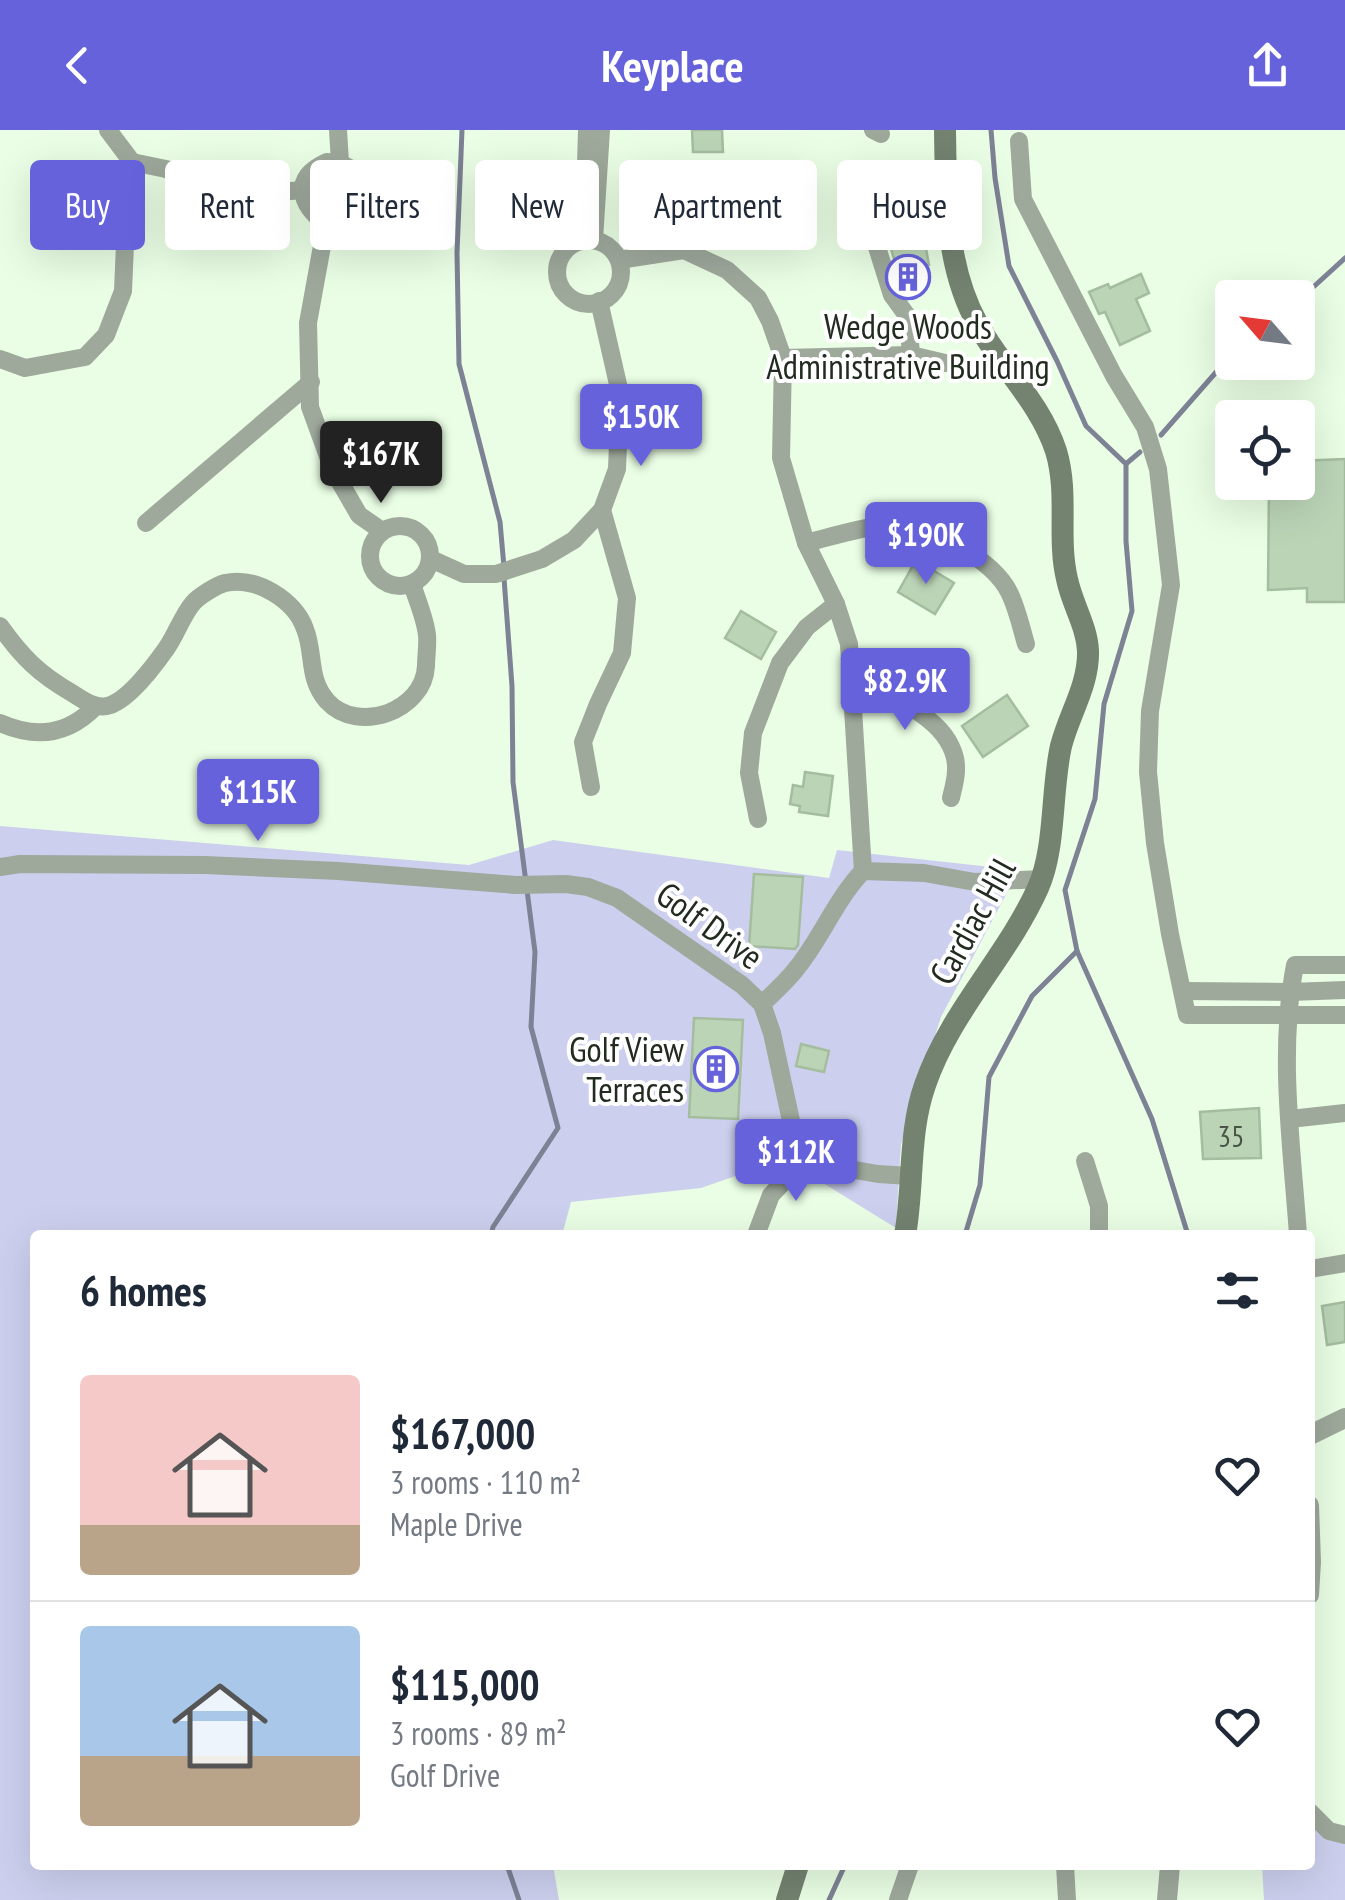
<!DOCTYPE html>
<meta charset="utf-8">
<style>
:root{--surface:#fff;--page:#f6f6f7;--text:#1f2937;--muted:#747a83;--line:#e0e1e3;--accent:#6662dc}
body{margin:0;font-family:"PT Sans Narrow",sans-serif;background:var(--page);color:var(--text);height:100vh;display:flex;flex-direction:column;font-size:38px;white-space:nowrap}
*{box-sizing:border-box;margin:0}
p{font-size:32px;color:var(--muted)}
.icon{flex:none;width:55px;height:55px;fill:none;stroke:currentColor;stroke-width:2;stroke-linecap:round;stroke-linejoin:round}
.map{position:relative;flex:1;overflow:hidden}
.side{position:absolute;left:30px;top:1100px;width:1285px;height:640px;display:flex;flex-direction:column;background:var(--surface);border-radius:10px;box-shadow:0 10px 40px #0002}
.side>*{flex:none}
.banner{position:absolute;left:30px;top:30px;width:1285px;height:90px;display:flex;gap:20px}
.needle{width:65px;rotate:298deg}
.controls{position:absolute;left:1215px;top:150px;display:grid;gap:20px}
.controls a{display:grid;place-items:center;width:100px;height:100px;border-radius:10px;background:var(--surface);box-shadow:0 10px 40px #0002;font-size:50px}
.price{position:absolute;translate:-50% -85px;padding:0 22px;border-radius:10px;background:var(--accent);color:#fff;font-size:32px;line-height:65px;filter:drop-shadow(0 2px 5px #0008)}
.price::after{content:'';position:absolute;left:50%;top:60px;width:30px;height:22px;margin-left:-15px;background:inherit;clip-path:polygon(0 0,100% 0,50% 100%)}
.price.on{background:#222;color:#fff}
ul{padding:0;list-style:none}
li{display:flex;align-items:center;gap:30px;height:250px;padding:0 50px}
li+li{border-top:2px solid var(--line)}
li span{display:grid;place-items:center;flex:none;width:280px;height:200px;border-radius:10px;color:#555}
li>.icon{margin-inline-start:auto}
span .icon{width:120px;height:120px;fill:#fffc;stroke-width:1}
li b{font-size:42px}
h2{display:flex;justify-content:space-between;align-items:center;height:120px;padding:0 50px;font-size:42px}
.pill{padding:0 35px;border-radius:10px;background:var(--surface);box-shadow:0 10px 40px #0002;font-size:35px;line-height:90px}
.pill.on{background:var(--accent);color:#fff}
header{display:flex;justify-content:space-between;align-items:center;height:130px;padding:0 50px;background:var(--accent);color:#fff;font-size:45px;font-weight:600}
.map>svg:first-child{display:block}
</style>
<header><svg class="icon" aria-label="back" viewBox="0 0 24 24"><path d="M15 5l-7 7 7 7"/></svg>Keyplace<svg class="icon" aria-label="share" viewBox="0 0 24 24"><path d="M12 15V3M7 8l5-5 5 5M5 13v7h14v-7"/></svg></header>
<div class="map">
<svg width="1345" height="1770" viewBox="0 0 1345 1770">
<rect width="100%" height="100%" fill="#e9fee4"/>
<g fill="#ccd0ee">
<path d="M0,696L469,735L553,710L829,748L837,720L1019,740L941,887L901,1014L896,1098L784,1029L701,1058L571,1072L562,1105H35V1735H553L559,1770H0Z"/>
<path d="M1310,1687L1345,1709V1770H1264L1262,1735H1310Z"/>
</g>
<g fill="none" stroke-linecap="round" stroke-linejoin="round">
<g stroke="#7d8294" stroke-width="5">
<path d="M462,0L457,123L459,234L500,392L504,437"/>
<path d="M991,0L995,48L1009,136L1057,231L1086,296L1126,334V411L1132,481L1104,574L1095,669L1065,760L1077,821L1152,989L1188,1105"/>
<path d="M1298,171L1345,128"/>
<path d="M1161,305L1232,224"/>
<path d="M1127,333L1140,322"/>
<path d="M491,1105L493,1097L558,998L531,897L535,822L513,652L512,556L504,448"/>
<path d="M965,1105L980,1055L989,947L1032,866L1077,821"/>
<path d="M507,1735L519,1770"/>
<path d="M829,1770L845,1735"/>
</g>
</g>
<g fill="#bbd4b6" stroke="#a5bd9f" stroke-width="2.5">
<path d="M692,0H722L723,22H693Z"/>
<path d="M925,113L929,135L919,136L923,157L904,161L891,119Z"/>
<path d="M1141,144L1149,163L1136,169L1150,201L1120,215L1105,182L1099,184L1089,162L1108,154L1110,158Z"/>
<path d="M1345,329V472H1307V458L1268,460L1269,352H1298V331Z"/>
<path d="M916,430L954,453L935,484L898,462Z"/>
<path d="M741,481L776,502L761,529L725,508Z"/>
<path d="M1007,565L1028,596L983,627L962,596Z"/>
<path d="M805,642L833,646L828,686L799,682L800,676L790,674L793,655L803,657Z"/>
<path d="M754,744L803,747L798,815L795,819L749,816Z"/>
<path d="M694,888L743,890L738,989L689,987Z"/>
<path d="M801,914L829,921L824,942L796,936Z"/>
<path d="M1259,978L1261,1028L1203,1029L1200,982Z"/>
<path d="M1345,1172V1212L1327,1215L1322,1176Z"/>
</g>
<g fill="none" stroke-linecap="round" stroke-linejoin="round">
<g stroke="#9ea89b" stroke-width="18">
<path d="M108,0L132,32L166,39L215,58L243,65L303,60"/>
<path d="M338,0L340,32"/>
<path d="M873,0L881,4"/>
<path d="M1019,11L1023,69L1114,246L1145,297L1158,339L1171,455L1150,581L1148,642L1155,713L1170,804L1187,885H1345"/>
<path d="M327,32C361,32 379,67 350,87C343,92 335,93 326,94C300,75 291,48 327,32Z"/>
<path d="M326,94L308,193L310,277L333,340L359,385L382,401"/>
<path d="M594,110L601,0"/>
<circle cx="589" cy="142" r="32"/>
<path d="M575,113L586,36L587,0"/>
<path d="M619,130L684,120L727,140L758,168L770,191L783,228L781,328L806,413L836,474L849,514L863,741"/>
<path d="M911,225L908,187L892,165L876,114V95L885,74L901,63L930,61L946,54"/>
<path d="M783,228L911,225L945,233"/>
<path d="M0,229L25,238L85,227L106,205L123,161L126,91L132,32"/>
<path d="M146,393L311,252"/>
<circle cx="400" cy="426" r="30"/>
<path d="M806,413C830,407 875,393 898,395C933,397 993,430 1009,462C1017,478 1021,497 1026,514"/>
<path d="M431,429L464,444H496L542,429L574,410L602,380L617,339L620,263L599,171"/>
<path d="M0,496C22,527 39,544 72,563C82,569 94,579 107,576C127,572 154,536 166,519C176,505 182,486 193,473C199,466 217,455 225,453C256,446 295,470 305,499C315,524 307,548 327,571C358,605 424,581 426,536C426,526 428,515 427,505C425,488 417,470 412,454"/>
<path d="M852,549C888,566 945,585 955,628C958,642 954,655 951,668"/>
<path d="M0,593C36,609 68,605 96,576"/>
<path d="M591,657L583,612L598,574L622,523L627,468L602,380"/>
<path d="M758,689L749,643L753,603L780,533L807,497L836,474"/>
<path d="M0,737L20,734L205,735L338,741L516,755L566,754L588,757L617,768L742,855L762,874L772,903L793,1000L808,1026L832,1036L878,1044L910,1046"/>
<path d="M1183,861L1290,862L1345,860"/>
<path d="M762,874C778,859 793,845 805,827C825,799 839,766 863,741L924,743L975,752L1041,749"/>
<path d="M1290,989L1345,983"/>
<path d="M1085,1031L1099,1076V1105"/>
<path d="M756,1105L771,1065L808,1026"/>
<path d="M1298,1105C1292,1016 1278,924 1295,835H1345"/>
<path d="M1310,1139L1345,1133"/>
<path d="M1310,1375L1312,1432L1310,1465"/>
<path d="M1310,1682L1329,1701L1345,1705"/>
<path d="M1065,1735L1067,1770"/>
<path d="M898,1770L910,1735"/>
</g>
<g stroke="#9ea89b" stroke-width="20">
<path d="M1310,1305L1345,1288"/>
<path d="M1167,1770L1170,1735"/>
</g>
<g stroke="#738370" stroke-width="22">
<path d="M905,1105C914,1056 908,1003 925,955C950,882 1007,827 1038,758C1056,718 1051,660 1061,616C1069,584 1089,555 1088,521C1087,496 1072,474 1067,449C1057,407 1069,364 1056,321C1040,272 1001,237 977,193C945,135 946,64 945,0"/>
<path d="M787,1770L798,1735"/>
</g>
</g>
<defs>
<symbol id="building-ring" viewBox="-11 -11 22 22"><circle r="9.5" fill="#fff" stroke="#6662dc" stroke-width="1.5"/><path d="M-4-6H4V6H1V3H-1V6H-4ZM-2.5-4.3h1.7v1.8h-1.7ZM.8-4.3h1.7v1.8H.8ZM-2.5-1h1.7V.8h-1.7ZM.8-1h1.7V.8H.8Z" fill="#6662dc"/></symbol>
</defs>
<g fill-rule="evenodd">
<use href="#building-ring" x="883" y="122" width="50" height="50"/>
<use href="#building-ring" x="691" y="914" width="50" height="50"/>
</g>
<g text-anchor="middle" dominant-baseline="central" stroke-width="8" stroke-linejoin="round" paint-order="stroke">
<g font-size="30" fill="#485546">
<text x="1231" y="1005">35</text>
</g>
<g font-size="35" fill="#222b20" stroke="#fff">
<text x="908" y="196">Wedge Woods<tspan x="908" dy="40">Administrative Building</tspan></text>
<text x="684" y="919" text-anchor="end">Golf View<tspan x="684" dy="40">Terraces</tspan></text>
</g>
<g font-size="35" fill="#222b20" stroke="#fff">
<text transform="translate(972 791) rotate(-61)">Cardiac Hill</text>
<text transform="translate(710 795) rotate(36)">Golf Drive</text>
</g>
</g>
</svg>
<div class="controls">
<a><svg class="needle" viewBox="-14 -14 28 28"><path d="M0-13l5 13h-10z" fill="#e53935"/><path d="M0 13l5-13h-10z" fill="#747a83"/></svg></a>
<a><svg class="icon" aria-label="locate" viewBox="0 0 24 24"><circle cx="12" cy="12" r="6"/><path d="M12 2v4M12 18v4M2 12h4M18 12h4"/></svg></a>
</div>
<b class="price" style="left:641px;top:339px">$150K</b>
<b class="price on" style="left:381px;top:376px">$167K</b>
<b class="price" style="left:926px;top:457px">$190K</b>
<b class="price" style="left:905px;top:603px">$82.9K</b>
<b class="price" style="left:258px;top:714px">$115K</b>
<b class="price" style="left:796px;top:1074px">$112K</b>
<div class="banner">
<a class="pill on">Buy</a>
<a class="pill">Rent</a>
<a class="pill">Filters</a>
<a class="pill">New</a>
<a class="pill">Apartment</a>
<a class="pill">House</a>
</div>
<section class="side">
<h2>6 homes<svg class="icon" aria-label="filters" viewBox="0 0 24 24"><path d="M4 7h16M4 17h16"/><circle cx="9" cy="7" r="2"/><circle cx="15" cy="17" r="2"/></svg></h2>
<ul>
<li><span style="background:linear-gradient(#f6c9c9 75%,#b9a48a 0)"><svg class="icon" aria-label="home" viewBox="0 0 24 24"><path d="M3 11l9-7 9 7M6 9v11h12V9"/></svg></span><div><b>$167,000</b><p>3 rooms · 110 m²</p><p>Maple Drive</p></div><svg class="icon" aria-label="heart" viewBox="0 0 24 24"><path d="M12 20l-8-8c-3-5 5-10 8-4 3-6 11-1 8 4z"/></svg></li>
<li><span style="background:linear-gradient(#a9c7e8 65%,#b9a48a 0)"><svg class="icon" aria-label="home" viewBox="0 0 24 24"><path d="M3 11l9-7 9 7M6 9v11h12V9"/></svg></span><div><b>$115,000</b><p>3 rooms · 89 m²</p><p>Golf Drive</p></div><svg class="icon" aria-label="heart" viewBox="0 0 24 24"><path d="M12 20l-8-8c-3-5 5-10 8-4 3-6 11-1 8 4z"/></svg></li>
</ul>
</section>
</div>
